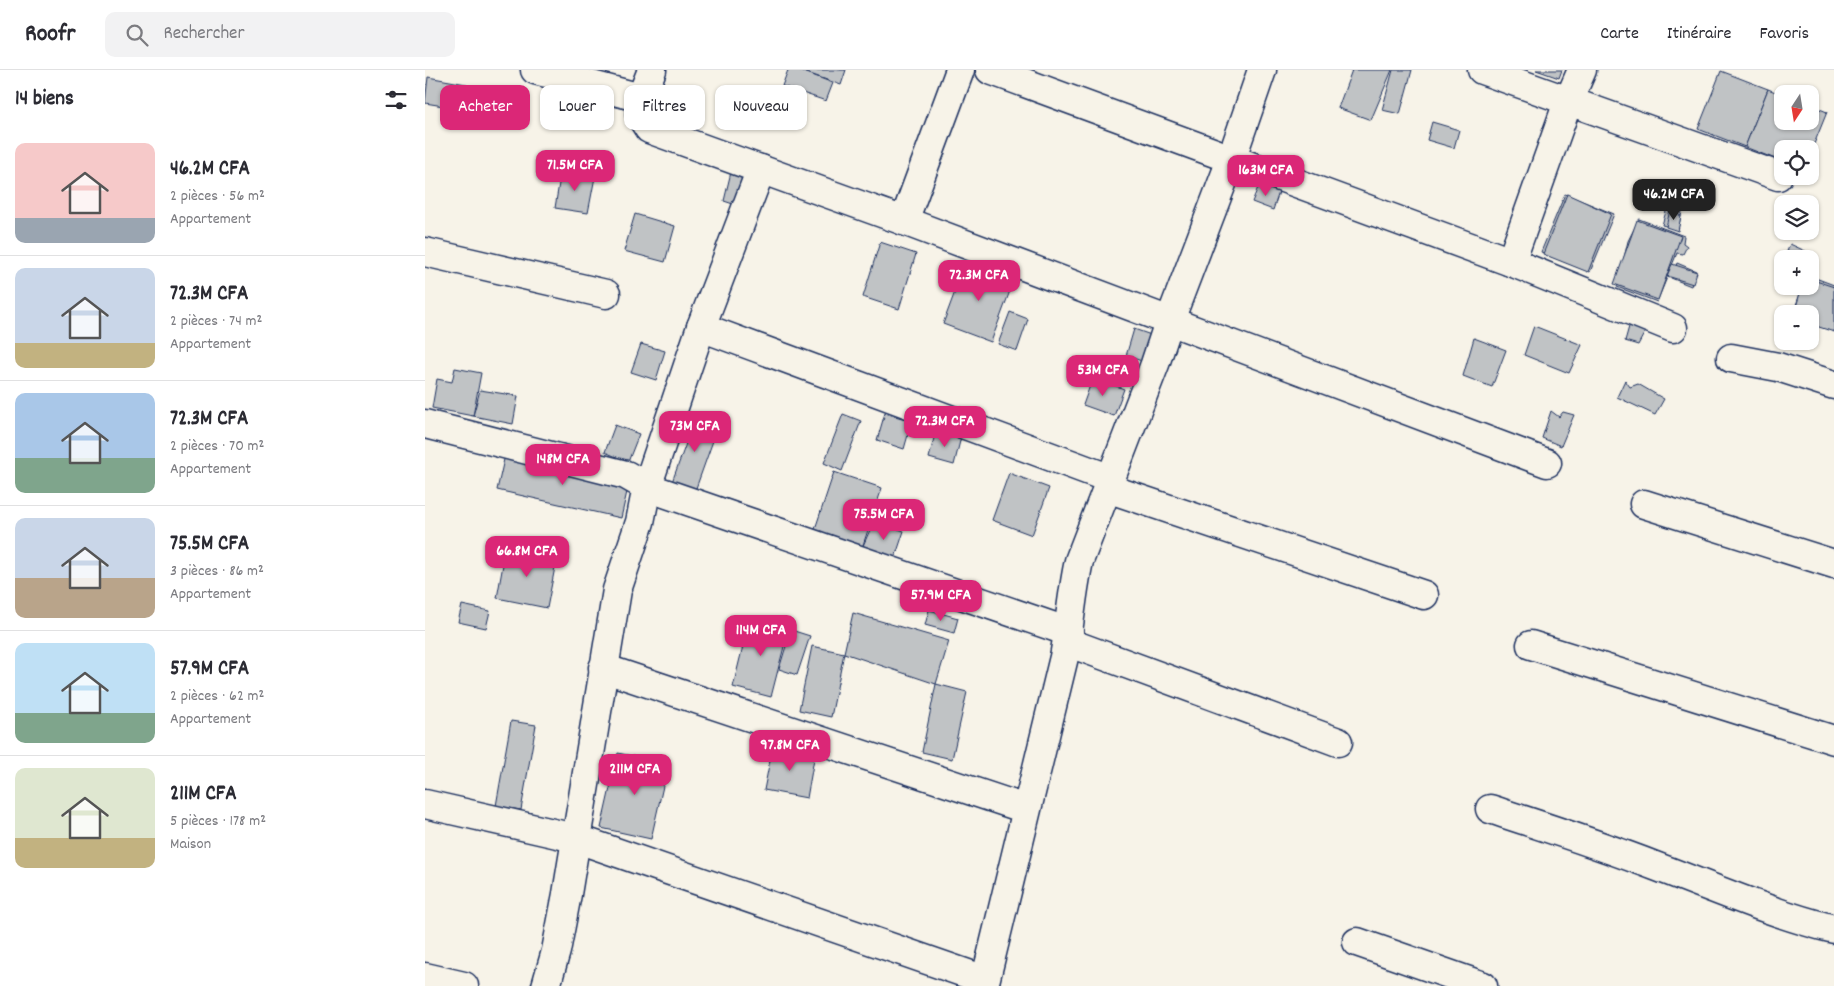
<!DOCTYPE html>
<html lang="fr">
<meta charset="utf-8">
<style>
:root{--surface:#fff;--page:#f2f2f3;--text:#2b2b33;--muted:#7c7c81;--line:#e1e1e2;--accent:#db2777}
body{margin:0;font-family:Dekko,sans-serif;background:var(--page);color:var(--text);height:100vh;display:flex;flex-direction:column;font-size:19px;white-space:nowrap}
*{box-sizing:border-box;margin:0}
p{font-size:16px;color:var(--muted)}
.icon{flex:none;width:28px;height:28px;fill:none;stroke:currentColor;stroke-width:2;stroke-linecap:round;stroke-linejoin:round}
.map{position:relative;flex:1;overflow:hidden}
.panel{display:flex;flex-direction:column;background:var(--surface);width:425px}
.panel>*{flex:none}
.banner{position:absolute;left:15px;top:15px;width:475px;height:45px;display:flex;gap:10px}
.needle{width:32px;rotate:192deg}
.buttons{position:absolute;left:1349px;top:15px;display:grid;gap:10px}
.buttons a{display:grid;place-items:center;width:45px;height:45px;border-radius:10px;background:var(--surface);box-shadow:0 1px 4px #0004;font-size:25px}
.price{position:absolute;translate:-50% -42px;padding:0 11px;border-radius:10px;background:var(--accent);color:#fff;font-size:16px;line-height:32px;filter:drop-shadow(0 1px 2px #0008)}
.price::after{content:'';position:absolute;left:50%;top:30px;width:15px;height:11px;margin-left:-8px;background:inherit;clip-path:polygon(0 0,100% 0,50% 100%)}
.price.selected{background:#222;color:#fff}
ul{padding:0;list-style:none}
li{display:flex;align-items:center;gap:15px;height:125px;padding:0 15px}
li+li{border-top:1px solid var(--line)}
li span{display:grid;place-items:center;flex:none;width:140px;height:100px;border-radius:10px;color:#555}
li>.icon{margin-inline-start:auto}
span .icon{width:60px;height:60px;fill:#fffc;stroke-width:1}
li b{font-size:21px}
h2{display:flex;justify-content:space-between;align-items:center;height:60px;padding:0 15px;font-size:21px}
.chip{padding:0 18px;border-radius:10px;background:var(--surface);box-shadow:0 1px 4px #0004;font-size:18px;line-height:45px}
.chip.selected{background:var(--accent);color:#fff}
header{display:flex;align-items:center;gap:30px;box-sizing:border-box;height:70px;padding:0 25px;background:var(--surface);border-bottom:1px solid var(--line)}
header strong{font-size:24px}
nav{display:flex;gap:28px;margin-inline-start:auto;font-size:18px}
.search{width:350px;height:45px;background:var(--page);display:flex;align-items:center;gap:12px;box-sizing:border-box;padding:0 18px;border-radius:10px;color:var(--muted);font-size:19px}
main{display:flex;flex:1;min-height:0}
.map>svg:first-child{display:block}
</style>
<header>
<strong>Roofr</strong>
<div class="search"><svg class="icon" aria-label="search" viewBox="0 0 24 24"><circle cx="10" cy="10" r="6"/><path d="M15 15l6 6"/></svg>Rechercher</div>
<nav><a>Carte</a><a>Itinéraire</a><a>Favoris</a></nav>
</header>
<main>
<section class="panel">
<h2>14 biens<svg class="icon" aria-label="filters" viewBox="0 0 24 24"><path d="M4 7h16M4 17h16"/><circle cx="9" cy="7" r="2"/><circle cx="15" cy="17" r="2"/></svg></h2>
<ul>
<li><span style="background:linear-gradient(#f6c9c9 75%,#9aa5b1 0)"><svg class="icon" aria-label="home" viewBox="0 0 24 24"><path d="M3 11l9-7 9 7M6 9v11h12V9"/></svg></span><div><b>46.2M CFA</b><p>2 pièces · 56 m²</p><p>Appartement</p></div></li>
<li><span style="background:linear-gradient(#c9d6e8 75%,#c2b280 0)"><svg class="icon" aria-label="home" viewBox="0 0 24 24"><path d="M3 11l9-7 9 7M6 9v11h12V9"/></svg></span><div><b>72.3M CFA</b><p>2 pièces · 74 m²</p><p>Appartement</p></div></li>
<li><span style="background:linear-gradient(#a9c7e8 65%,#7fa58c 0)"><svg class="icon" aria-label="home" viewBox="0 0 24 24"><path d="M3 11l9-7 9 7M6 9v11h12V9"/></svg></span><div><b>72.3M CFA</b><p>2 pièces · 70 m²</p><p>Appartement</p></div></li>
<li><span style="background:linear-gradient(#c9d6e8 60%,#b9a48a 0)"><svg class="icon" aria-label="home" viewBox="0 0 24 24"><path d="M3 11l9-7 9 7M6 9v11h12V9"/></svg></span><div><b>75.5M CFA</b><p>3 pièces · 86 m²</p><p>Appartement</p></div></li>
<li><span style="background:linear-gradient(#bfe0f5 70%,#7fa58c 0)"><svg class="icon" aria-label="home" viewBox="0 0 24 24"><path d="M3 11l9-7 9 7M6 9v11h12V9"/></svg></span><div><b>57.9M CFA</b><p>2 pièces · 62 m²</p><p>Appartement</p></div></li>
<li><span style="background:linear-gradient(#dfe7d0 70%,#c2b280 0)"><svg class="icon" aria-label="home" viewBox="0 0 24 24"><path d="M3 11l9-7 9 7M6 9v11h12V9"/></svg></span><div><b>211M CFA</b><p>5 pièces · 178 m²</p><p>Maison</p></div></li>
</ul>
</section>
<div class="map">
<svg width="1409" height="916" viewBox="0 0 1409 916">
<rect width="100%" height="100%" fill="#f7f3e8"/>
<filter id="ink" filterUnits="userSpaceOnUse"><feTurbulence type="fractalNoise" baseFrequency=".02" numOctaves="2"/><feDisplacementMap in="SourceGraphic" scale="10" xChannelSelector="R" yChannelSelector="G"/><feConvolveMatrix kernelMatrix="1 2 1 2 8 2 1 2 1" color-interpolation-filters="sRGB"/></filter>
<g filter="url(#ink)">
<g fill="#c0c3c5" stroke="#1b2f5e">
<path d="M363,0H374L408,13L401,31L357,16Z"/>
<path d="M374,0H421L416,15Z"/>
<path d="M927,0H967L946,50L913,38Z"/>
<path d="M968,0H987L975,44L957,40Z"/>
<path d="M1111,0H1137L1134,8Z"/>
<path d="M1296,1L1343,19L1320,77L1273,59Z"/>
<path d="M3,7L41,14L37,39L0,33Z"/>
<path d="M1343,19L1358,25V51H1385V35L1402,42L1385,84V79H1358V92L1320,77Z"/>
<path d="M1007,52L1034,60L1029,78L1002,70Z"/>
<path d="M136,101L170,107L163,143L130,138Z"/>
<path d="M306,102L322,106L314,136L299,131Z"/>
<path d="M834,115L854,122L848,140L827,132Z"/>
<path d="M1140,124L1189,144L1165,202L1116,182Z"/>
<path d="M1142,124L1186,144L1163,202L1118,184Z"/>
<path d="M1242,138L1257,142L1253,159L1237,155Z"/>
<path d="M1245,140L1256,146L1253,161L1241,157Z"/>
<path d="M210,144L250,156L240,192L199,181Z"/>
<path d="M1214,149L1259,166L1258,173L1262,176L1258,184L1252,183L1232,232L1192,217L1203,171Z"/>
<path d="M1212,150L1256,166L1233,230L1189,214Z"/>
<path d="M455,172L491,184L474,239L438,227Z"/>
<path d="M1365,174L1391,186L1385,198V189H1359Z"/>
<path d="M541,192L589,210L566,272L518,254Z"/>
<path d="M1252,193L1271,201L1266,216L1246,208Z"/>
<path d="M1247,194L1272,202L1268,214L1242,206Z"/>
<path d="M1385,206L1409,215V259L1385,250V244L1368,243L1378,216H1385Z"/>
<path d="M1385,209L1409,217V262L1385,254V244H1369L1377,216H1385Z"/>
<path d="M585,242L603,249L592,281L573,274Z"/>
<path d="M1205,253L1221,260L1213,275L1200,271Z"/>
<path d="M1109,256L1157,275L1144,303L1099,285Z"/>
<path d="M709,259L726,265L717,291L701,286Z"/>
<path d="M1049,268L1081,280L1067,317L1038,306Z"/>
<path d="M216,274L240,281L231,310L206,302Z"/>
<path d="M30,298L56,303L48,346L7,338L12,309L27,312Z"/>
<path d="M668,307L699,319L689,346L658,335Z"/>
<path d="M1200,310L1205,317L1213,314L1239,329L1230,345L1192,327Z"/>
<path d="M55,320L93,326L88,354L48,346Z"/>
<path d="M1126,341L1134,347L1138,342L1149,345L1136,376L1117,368Z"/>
<path d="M460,343L487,351L479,379L452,370Z"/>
<path d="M418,344L436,351L417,401L399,393Z"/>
<path d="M271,346L294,354L270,421L247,412Z"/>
<path d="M190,355L214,364L203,392L180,382Z"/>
<path d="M511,360L536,367L529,395L504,388Z"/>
<path d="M80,385L204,413L196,448L72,420Z"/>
<path d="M409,402L457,418L437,478L389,462Z"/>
<path d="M584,403L624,418L607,465L567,450Z"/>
<path d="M449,451L479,461L469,491L437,478Z"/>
<path d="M81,478L132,487L122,538L72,528Z"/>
<path d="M37,535L65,541L61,558L33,552Z"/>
<path d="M504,540L533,548L529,563L500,555Z"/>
<path d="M428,543L524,571L511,614L419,583Z"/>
<path d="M325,547L364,557L346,627L308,617Z"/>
<path d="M366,560L385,566L372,605L354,599Z"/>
<path d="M387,576L419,583L406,647L374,640Z"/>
<path d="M511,614L542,622L527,689L497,682Z"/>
<path d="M86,651L111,655L96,740L71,736Z"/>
<path d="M348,675L390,683L382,728L339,720Z"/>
<path d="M193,683L243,694L226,769L176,758Z"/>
</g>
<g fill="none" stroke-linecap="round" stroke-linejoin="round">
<defs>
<g id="street">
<path d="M110,0L216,28"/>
<path d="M227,0L216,28L215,45L224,59L479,151L1122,393"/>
<path d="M565,0L1086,192L1248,258"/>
<path d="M1057,0L1353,106"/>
<path d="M479,151L535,0"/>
<path d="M0,182L181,224"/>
<path d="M1086,192L1143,32L1157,0"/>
<path d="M276,257L686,409"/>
<path d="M1306,288L1353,297L1409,315"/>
<path d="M0,354L201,405L222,417L644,562"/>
<path d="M682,418L999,525"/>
<path d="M1219,434L1409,494"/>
<path d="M642,572L913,672"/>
<path d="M1106,575L1409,670"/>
<path d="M178,598L601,739"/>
<path d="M0,734L150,768L560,910"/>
<path d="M1065,739C1120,757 1176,775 1230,796C1289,818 1348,844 1409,859"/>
<path d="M932,872L1058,916"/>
<path d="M0,907L39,916"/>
<path d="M121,916L131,881L142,824L192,520L215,452L222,417L276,257L336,99"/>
<path d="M559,916L639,587C645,555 647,522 654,491L730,294L742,258L806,90L837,0"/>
</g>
</defs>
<use href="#street" stroke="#1b2f5e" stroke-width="31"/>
<use href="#street" stroke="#f7f3e8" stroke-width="28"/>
</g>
</g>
</svg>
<div class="buttons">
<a><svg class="needle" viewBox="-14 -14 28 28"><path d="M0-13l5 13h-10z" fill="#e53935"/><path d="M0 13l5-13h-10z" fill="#7c7c81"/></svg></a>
<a><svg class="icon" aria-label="locate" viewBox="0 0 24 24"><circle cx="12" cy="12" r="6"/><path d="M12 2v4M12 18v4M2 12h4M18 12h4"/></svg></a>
<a><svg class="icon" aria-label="layers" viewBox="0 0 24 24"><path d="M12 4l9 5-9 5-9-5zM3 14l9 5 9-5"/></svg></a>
<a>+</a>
<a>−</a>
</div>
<b class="price" style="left:150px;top:122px">71.5M CFA</b>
<b class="price" style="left:841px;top:127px">163M CFA</b>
<b class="price selected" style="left:1249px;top:151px">46.2M CFA</b>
<b class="price" style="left:554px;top:232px">72.3M CFA</b>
<b class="price" style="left:678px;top:327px">53M CFA</b>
<b class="price" style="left:520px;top:378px">72.3M CFA</b>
<b class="price" style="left:270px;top:383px">73M CFA</b>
<b class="price" style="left:138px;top:416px">148M CFA</b>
<b class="price" style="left:459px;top:471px">75.5M CFA</b>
<b class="price" style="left:102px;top:508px">66.8M CFA</b>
<b class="price" style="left:516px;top:552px">57.9M CFA</b>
<b class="price" style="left:336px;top:587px">114M CFA</b>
<b class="price" style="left:365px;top:702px">97.8M CFA</b>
<b class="price" style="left:210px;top:726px">211M CFA</b>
<div class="banner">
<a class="chip selected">Acheter</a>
<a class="chip">Louer</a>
<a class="chip">Filtres</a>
<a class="chip">Nouveau</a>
</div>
</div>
</main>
